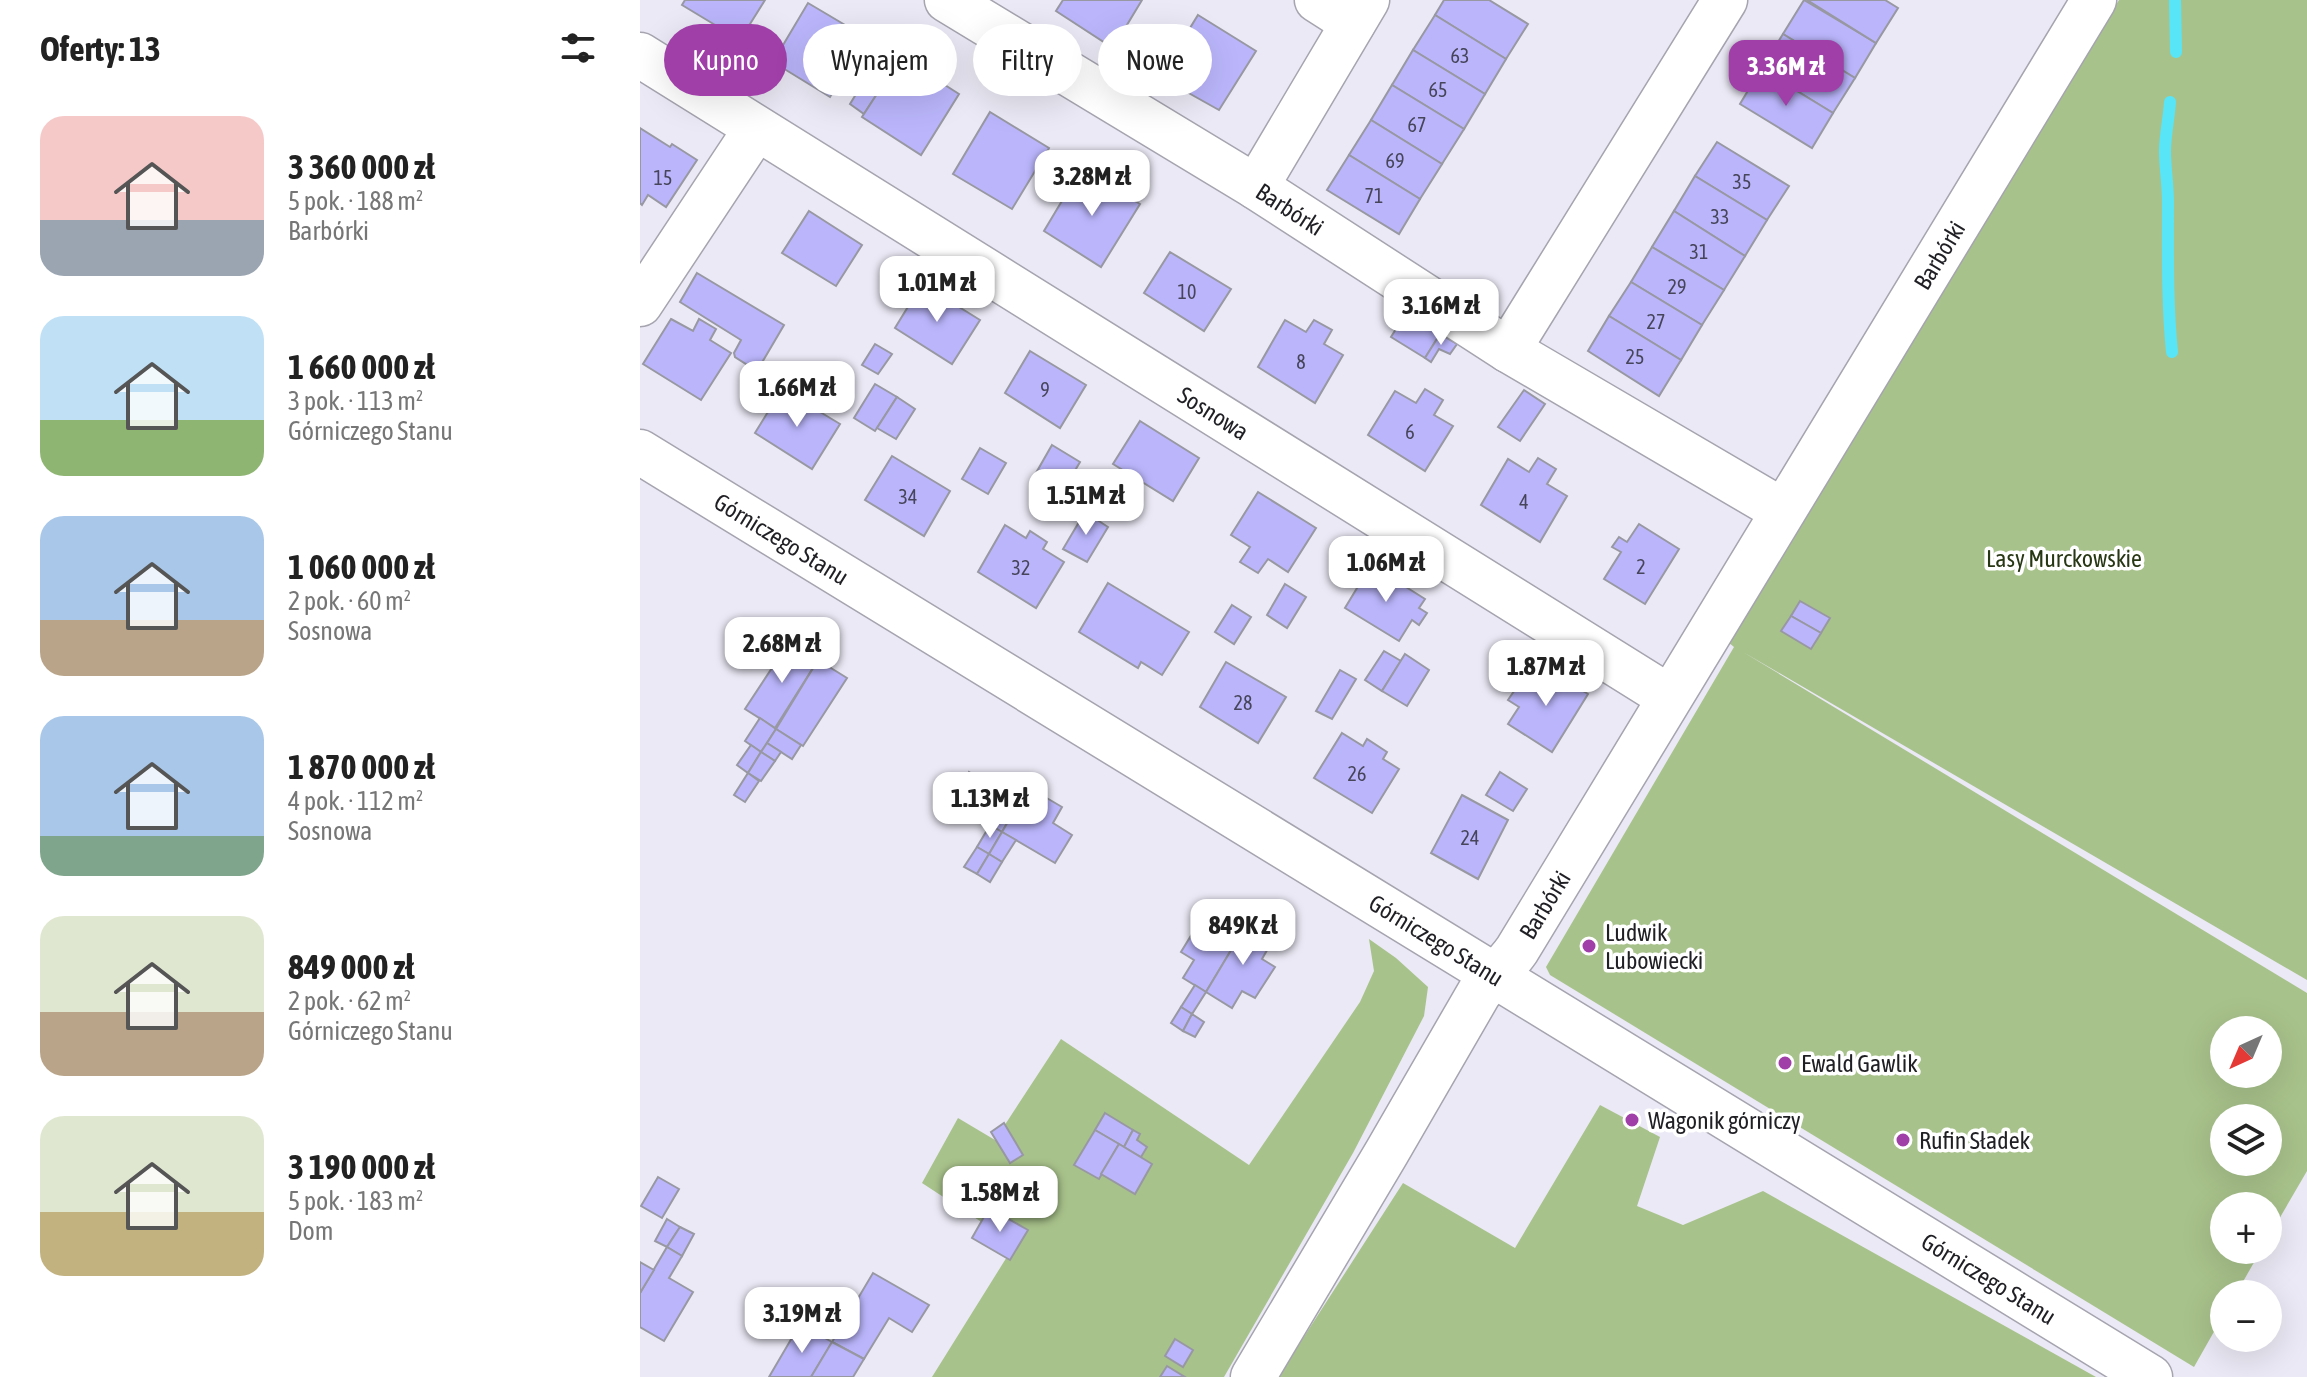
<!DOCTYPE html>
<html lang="pl">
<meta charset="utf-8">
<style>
:root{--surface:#fff;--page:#f6f6f6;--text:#222;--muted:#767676;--accent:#9f3fa7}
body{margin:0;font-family:"Asap Condensed",sans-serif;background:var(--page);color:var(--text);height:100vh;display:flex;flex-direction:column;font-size:30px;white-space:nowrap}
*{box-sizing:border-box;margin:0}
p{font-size:26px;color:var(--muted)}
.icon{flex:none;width:44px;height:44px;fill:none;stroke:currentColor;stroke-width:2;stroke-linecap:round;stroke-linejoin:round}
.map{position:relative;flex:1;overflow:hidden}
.panel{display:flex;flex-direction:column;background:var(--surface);width:640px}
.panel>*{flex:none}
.top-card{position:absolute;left:24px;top:24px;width:760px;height:72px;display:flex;gap:16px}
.needle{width:52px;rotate:224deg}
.buttons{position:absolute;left:1570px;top:1016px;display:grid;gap:16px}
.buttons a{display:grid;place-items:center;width:72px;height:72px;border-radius:50%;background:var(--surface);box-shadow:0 8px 32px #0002;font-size:40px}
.price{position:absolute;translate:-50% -68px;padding:0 18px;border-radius:16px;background:#fff;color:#222;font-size:26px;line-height:52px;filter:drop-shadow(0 2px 4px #0008)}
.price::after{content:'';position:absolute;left:50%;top:48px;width:24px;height:18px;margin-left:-12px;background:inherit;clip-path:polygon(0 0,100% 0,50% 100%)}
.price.current{background:var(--accent);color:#fff}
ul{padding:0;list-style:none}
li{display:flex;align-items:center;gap:24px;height:200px;padding:0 40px}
li span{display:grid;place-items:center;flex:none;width:224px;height:160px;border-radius:24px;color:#555}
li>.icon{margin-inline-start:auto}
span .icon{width:96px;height:96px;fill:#fffc;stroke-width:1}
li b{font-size:34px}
h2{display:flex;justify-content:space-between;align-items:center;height:96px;padding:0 40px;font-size:34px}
.pill{padding:0 28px;border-radius:36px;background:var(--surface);box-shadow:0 8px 32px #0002;font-size:28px;line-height:72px}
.pill.current{background:var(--accent);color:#fff}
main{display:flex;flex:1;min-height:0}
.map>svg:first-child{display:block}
</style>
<main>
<section class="panel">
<h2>Oferty: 13<svg class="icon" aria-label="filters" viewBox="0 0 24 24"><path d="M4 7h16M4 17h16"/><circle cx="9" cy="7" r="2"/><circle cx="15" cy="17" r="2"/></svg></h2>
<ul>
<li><span style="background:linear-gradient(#f6c9c9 65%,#9aa5b1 0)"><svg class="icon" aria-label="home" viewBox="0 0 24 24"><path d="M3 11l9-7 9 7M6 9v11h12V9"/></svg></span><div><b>3 360 000 zł</b><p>5 pok. · 188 m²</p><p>Barbórki</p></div></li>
<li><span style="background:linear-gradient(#bfe0f5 65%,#8fb573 0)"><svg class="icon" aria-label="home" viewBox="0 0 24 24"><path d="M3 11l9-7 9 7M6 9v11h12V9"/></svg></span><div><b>1 660 000 zł</b><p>3 pok. · 113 m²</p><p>Górniczego Stanu</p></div></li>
<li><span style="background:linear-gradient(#a9c7e8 65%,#b9a48a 0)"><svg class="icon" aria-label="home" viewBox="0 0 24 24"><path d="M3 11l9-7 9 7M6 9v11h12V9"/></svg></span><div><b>1 060 000 zł</b><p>2 pok. · 60 m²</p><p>Sosnowa</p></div></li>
<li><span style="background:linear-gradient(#a9c7e8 75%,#7fa58c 0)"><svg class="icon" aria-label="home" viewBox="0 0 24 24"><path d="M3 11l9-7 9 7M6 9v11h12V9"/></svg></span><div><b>1 870 000 zł</b><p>4 pok. · 112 m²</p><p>Sosnowa</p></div></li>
<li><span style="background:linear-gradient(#dfe7d0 60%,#b9a48a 0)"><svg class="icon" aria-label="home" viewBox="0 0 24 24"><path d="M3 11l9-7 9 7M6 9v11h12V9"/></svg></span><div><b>849 000 zł</b><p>2 pok. · 62 m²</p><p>Górniczego Stanu</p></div></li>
<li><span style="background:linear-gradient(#dfe7d0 60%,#c2b280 0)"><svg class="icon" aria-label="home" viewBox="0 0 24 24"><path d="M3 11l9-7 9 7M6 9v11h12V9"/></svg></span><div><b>3 190 000 zł</b><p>5 pok. · 183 m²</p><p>Dom</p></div></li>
</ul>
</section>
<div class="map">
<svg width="1667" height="1377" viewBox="0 0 1667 1377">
<rect width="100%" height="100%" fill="#eae9f5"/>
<g fill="#a8c28b" fill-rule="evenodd">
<path d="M1479,0H1667V980L1103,652L1667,993V1171L1628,1238V1206H1584V1250H1621L1596,1294H1584V1314L1554,1367L910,975L906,967L1094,647L1088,642ZM1584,1030H1628V1074H1584ZM1584,1118H1628V1162H1584Z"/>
<path d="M729,939L756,958L788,987L784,1016L713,1153L584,1377H292L375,1244L282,1183L318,1118L355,1140L421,1039L609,1165L720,1002L734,971Z"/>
<path d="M960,1105L1020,1137L997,1206L1043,1225L1123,1191L1456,1377H638L763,1183L875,1248Z"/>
</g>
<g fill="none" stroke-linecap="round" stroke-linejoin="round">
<g stroke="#58e5f8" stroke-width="12">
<path d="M1535,0L1536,52"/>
<path d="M1530,102C1529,118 1525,135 1525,151C1525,168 1528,185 1528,202C1528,252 1527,301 1532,352"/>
</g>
</g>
<g fill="#bbb6fc" stroke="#9898a2" stroke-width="2">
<path d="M45,0H125L100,40L42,5Z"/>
<path d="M423,0H502L473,48L416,11Z"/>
<path d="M804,0H849L888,24L866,59L795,15Z"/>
<path d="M1164,0L1236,43L1215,78L1143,34Z"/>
<path d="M1167,0H1245L1258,8L1236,43Z"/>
<path d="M168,3L227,38L190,97L133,62Z"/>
<path d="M558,15L616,51L579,110L520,77Z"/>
<path d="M795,15L866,59L845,94L773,50Z"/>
<path d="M516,27L541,43L520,77L496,61Z"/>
<path d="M1143,34L1215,78L1193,113L1121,69Z"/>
<path d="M245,47L261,57L224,114L210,104Z"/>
<path d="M773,50L845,94L824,129L752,85Z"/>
<path d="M261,57L319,94L281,155L222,117Z"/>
<path d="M1121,69L1193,113L1172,148L1100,104Z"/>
<path d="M752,85L824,129L802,164L731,120Z"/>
<path d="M350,112L409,148L372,209L313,174Z"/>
<path d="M731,120L802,164L780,199L709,155Z"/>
<path d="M0,128L30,147L32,144L57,160L26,207L8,195L2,205L0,203Z"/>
<path d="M1077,142L1149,186L1127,220L1055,176Z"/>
<path d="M709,155L780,199L759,234L687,190Z"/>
<path d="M441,169L500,204L461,267L404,231Z"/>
<path d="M1055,176L1127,220L1105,256L1034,211Z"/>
<path d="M169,211L222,245L196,286L142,253Z"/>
<path d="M1034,211L1105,256L1084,290L1012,247Z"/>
<path d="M1012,247L1084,290L1062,325L991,282Z"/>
<path d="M530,252L591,289L564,331L504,293Z"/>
<path d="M57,273L144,325L117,371L95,357L94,353L101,340L40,302Z"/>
<path d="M991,282L1062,325L1041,360L969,316Z"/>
<path d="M282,284L340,320L312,364L255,328Z"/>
<path d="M766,313L800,334L785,358L751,337Z"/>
<path d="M969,316L1041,360L1019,396L948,351Z"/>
<path d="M31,319L53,331L59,319L76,329L70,340L91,353L61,400L3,364Z"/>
<path d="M645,320L666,332L674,320L692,330L684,344L703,355L675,403L618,367Z"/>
<path d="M800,334L817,344L810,354L799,349L791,362L785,358Z"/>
<path d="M235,344L252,354L238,374L222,365Z"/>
<path d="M390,351L446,385L420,428L365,393Z"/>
<path d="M235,384L257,397L235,431L214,418Z"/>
<path d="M142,389L200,424L172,469L115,433Z"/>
<path d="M785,389L803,400L794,415L813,426L785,471L728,435L755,391L776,403Z"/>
<path d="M884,390L905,404L880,441L858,427Z"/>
<path d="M257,397L275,409L256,439L237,428Z"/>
<path d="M500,421L559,458L533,501L473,464Z"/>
<path d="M412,445L440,462L424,489L396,473Z"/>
<path d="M340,448L366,463L348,494L322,479Z"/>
<path d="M252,456L310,491L284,536L225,500Z"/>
<path d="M898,458L916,469L907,484L927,496L900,542L841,505L868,459L889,472Z"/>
<path d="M618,492L676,528L648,572L628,559L618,573L600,562L610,547L591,535Z"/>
<path d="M445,512L468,527L447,562L423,549Z"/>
<path d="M999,524L1039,549L1005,604L964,579L981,552L972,547L979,537L987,542Z"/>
<path d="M365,525L386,538L390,531L407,542L403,549L424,562L396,608L338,572Z"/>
<path d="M731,565L785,599L779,608L787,613L779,625L772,620L759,641L705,608Z"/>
<path d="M468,583L549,632L522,675L501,662L498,668L439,632Z"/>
<path d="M645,584L666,597L647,628L627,615Z"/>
<path d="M1160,601L1190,618L1181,633L1151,616Z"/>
<path d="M592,605L611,617L594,644L575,632Z"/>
<path d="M1151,616L1181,633L1171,649L1141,631Z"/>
<path d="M149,642L178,660L135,728L105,709Z"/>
<path d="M744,651L761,661L742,691L725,680Z"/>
<path d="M765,654L789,670L767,706L742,691Z"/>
<path d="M178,660L207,678L163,746L136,729Z"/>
<path d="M586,662L646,697L618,743L560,707Z"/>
<path d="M903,667L948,694L912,752L868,724L879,707L868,700L881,681L891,687Z"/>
<path d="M700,670L716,679L692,719L676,711Z"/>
<path d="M120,718L136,729L121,752L105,741Z"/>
<path d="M136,729L161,745L152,759L127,743Z"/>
<path d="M702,733L723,746L727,739L747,752L743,759L759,769L732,813L674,778Z"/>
<path d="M127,743L141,752L135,761L121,752Z"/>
<path d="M111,745L121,752L108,773L97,765Z"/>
<path d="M121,752L135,761L121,781L108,773Z"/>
<path d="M329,772L362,792L371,778L388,787L362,832L312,802Z"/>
<path d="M860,772L887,789L873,811L846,795Z"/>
<path d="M108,773L119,781L105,802L94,795Z"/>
<path d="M388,787L422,807L413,823L432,835L415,863L362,832Z"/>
<path d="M822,795L868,820L838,879L791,853Z"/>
<path d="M350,825L362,832L349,854L337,847Z"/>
<path d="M362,832L376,840L362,862L349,854Z"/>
<path d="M337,847L349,854L337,874L324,867Z"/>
<path d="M349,854L362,862L350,882L337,874Z"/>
<path d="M586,909L608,922L566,992L543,978L554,960L541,952L560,921L573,929Z"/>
<path d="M608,922L634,938L622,959L635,967L615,998L602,991L592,1008L566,992Z"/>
<path d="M555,985L566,992L552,1014L541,1007Z"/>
<path d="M541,1007L552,1014L543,1031L531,1023Z"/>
<path d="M552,1014L564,1022L555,1037L543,1031Z"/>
<path d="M465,1113L493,1130L484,1147L455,1130Z"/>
<path d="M364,1123L383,1155L370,1163L351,1132Z"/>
<path d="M455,1130L479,1144L459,1179L434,1165Z"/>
<path d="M493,1130L500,1134L497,1140L507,1147L501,1157L484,1147Z"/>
<path d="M479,1144L512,1164L495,1194L461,1174Z"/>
<path d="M18,1177L39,1189L22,1218L1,1206Z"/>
<path d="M349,1208L388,1230L370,1260L332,1238Z"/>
<path d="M27,1219L40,1227L27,1247L15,1241Z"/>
<path d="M40,1227L54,1234L42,1256L27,1247Z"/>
<path d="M27,1247L42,1256L29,1278L53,1292L24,1341L0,1327V1293Z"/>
<path d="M0,1262L14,1270L0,1293Z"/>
<path d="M233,1273L289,1305L272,1332L249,1318L224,1359L192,1342Z"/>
<path d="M160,1324L192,1342L171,1377H129Z"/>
<path d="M535,1339L553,1350L543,1367L525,1356Z"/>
<path d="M192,1342L224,1359L213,1377H171Z"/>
<path d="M527,1366L545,1377H520Z"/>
</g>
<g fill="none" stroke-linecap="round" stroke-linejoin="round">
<defs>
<g id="minor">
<path d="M307,0L616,187"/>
<path d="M677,0L713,23"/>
<path id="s1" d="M727,0L616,187L868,350L1143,511"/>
<path id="s2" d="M0,55L1029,697"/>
<path d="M0,304L116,129"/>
<path d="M868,350L1085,0"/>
<path id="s3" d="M0,452L1510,1377"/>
<path id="s4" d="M613,1377L747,1152L839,993C851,978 866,966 877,950L1454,0"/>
</g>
</defs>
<use href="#minor" stroke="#a5a4af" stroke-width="47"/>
<use href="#minor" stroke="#fff" stroke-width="44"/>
</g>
<g fill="#9f3fa7" stroke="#fff" stroke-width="3">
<circle cx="949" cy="946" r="8"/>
<circle cx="1145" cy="1063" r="8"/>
<circle cx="992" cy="1120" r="8"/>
<circle cx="1263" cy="1140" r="8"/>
</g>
<g text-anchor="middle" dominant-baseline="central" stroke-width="7" stroke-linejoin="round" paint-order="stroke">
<g font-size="20" fill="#46455a">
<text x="820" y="55">63</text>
<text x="798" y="89">65</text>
<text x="777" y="124">67</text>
<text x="755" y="160">69</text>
<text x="23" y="177">15</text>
<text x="1102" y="181">35</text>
<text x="734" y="195">71</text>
<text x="1080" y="216">33</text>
<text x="1059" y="251">31</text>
<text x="1037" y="286">29</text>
<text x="547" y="291">10</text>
<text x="1016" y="321">27</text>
<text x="995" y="356">25</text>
<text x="661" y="361">8</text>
<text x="405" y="389">9</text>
<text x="770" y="431">6</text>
<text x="268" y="496">34</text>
<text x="884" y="501">4</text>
<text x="1001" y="566">2</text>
<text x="381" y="567">32</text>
<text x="603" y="702">28</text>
<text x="717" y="773">26</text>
<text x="830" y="837">24</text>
</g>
<g font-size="24" fill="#1f1f24" stroke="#fff">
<text stroke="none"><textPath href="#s1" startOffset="258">Barbórki</textPath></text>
<text stroke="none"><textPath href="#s4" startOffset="1316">Barbórki</textPath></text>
<text stroke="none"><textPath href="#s2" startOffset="676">Sosnowa</textPath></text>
<text stroke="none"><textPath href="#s3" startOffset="166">Górniczego Stanu</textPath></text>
<text stroke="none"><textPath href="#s4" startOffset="556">Barbórki</textPath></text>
<text stroke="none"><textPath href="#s3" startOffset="934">Górniczego Stanu</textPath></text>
<text stroke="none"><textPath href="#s3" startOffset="1582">Górniczego Stanu</textPath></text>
</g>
<g font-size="24" fill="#283714" stroke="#fff">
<text x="1424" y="558">Lasy Murckowskie</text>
</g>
<g font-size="24" fill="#1f1f24" stroke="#fff" text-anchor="start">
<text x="965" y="932">Ludwik<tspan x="965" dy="28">Lubowiecki</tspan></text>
<text x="1161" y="1063">Ewald Gawlik</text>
<text x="1008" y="1120">Wagonik górniczy</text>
<text x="1279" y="1140">Rufin Sładek</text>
</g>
</g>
</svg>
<div class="buttons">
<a><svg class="needle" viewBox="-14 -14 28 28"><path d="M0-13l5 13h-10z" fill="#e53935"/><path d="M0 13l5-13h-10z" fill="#767676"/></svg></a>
<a><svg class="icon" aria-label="layers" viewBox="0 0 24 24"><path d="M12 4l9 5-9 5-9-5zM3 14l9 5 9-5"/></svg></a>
<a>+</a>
<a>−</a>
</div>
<b class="price current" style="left:1146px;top:108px">3.36M zł</b>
<b class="price" style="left:452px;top:218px">3.28M zł</b>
<b class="price" style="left:297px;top:324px">1.01M zł</b>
<b class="price" style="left:801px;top:347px">3.16M zł</b>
<b class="price" style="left:157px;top:429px">1.66M zł</b>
<b class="price" style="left:446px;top:537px">1.51M zł</b>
<b class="price" style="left:746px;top:604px">1.06M zł</b>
<b class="price" style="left:142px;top:685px">2.68M zł</b>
<b class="price" style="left:906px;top:708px">1.87M zł</b>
<b class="price" style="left:350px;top:840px">1.13M zł</b>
<b class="price" style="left:603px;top:967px">849K zł</b>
<b class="price" style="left:360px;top:1234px">1.58M zł</b>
<b class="price" style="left:162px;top:1355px">3.19M zł</b>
<div class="top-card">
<a class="pill current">Kupno</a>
<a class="pill">Wynajem</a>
<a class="pill">Filtry</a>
<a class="pill">Nowe</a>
</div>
</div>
</main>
